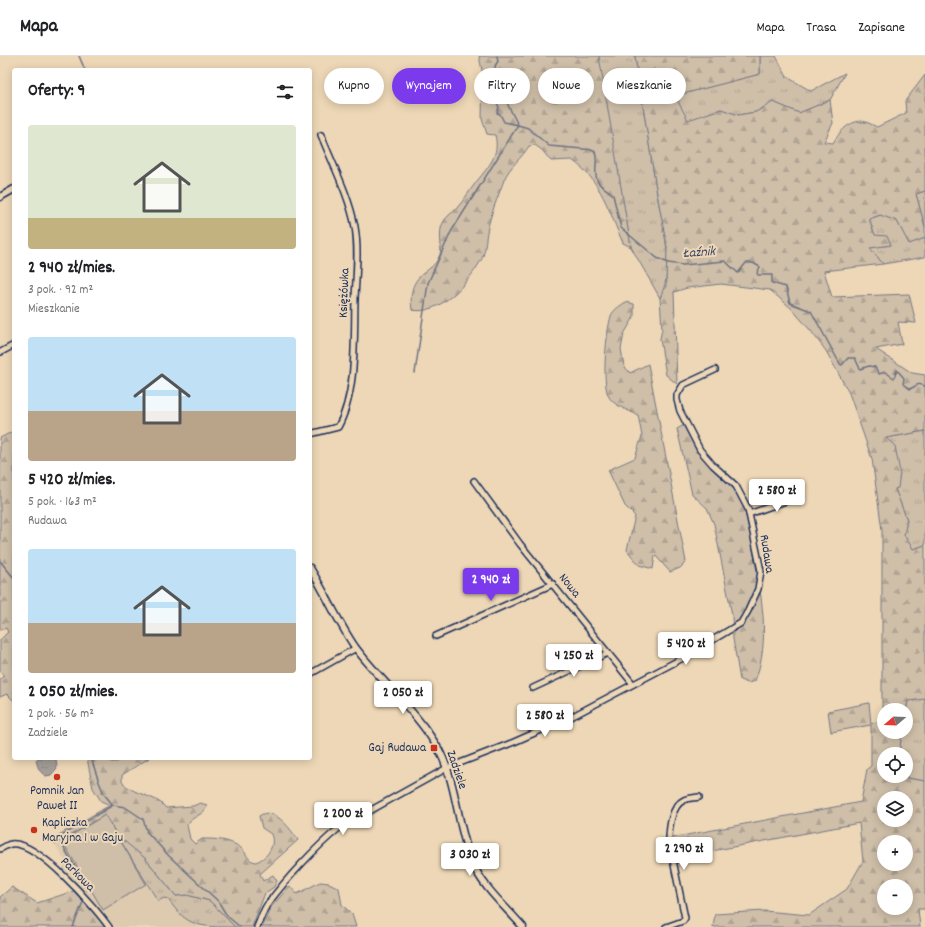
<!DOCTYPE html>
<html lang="pl">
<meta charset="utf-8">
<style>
:root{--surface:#fff;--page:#f6f6f6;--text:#202124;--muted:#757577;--line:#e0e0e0;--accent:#7c3aed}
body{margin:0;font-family:Dekko,sans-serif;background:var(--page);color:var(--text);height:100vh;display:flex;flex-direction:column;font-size:15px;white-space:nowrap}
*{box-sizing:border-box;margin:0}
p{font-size:13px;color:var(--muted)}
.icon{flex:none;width:22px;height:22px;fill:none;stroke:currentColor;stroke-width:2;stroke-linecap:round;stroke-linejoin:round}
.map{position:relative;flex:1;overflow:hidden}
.details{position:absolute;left:12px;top:12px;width:300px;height:692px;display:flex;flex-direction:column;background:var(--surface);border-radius:4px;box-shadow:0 2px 10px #0003}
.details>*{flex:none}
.banner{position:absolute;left:324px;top:12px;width:380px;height:36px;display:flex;gap:8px}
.needle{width:26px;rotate:251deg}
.tools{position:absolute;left:877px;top:647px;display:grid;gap:8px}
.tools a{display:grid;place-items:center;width:36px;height:36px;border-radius:50%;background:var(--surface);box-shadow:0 2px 10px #0003;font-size:20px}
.price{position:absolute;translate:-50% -34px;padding:0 9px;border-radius:4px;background:#fff;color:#222;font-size:13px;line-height:26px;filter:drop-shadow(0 1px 2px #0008)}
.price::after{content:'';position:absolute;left:50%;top:24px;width:12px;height:9px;margin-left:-6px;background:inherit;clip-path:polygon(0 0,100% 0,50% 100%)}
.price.active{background:var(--accent);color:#fff}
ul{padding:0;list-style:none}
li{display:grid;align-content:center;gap:8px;height:212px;padding:0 16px}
li span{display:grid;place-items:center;height:124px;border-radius:4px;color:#555}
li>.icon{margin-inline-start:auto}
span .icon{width:72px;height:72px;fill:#fffc;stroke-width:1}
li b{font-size:17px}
h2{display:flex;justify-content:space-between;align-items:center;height:48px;padding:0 16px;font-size:17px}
.chip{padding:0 14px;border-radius:18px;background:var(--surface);box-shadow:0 2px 10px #0003;font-size:14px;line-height:36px}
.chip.active{background:var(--accent);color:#fff}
header{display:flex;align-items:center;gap:24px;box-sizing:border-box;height:56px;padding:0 20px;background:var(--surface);border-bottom:1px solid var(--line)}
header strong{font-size:19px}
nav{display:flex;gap:22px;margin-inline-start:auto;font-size:14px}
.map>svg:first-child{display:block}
</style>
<header>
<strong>Mapa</strong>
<nav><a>Mapa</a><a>Trasa</a><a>Zapisane</a></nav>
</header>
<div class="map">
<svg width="925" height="871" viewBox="0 0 925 871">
<defs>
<pattern id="grass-tufts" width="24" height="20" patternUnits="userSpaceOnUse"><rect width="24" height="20" fill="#cfbfa9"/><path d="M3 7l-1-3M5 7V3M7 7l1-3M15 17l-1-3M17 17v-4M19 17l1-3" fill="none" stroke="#b1a494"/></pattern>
<pattern id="forest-firs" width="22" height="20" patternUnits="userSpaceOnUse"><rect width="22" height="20" fill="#cfbfa9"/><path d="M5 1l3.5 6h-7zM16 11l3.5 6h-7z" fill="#b1a494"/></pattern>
<pattern id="water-ripples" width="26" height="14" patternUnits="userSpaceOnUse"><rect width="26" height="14" fill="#a59e98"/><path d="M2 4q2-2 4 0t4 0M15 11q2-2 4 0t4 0" fill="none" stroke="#86817f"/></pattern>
</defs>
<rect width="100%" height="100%" fill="#edd7b6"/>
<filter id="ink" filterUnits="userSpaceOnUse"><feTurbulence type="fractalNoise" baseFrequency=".025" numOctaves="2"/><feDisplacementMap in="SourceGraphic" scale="8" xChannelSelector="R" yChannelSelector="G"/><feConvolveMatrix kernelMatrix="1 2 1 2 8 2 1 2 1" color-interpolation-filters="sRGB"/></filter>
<g filter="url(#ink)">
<path fill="#ddcaaf" d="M105,759L124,784L187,839L210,845L235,871H115L69,818L62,812L66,806L55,788Z"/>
<g fill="url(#grass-tufts)" stroke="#757784">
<path d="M598,0H635C642,42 648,84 655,126C660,164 677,206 660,242L631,191Z"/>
<path d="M760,0H776L787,21L811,35L845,17L830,44L799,57L773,46L756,56L738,59L721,53L688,65L674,40L760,18Z"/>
<path d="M925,135V171L916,138Z"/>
<path d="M881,159L897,165L909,187L925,182V201L883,208L870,192L891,189L875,180L869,163Z"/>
<path d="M925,375V489L913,493L904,479L907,464L895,433L886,382Z"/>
<path d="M925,643V725L907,722L906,698H899L902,676H906V654L908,645Z"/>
<path d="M120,784H124L145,802L176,840L187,839L210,845L235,871C199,871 187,871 168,843L164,842L158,845Z"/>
</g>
<g fill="url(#forest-firs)" stroke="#757784" fill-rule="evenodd">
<path d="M479,0H599L631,191L623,187C609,156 602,125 572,104L551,105L542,94L535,89L529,90C522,102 509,111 504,124C498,141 490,159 487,176C485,187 486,197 480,206C468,227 439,260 412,254C410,238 411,226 425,216C430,212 435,209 438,203C445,191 436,177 444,165C447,160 453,156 457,152C464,144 470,134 477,125C489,110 500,99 495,79L487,78L482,63L483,19Z"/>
<path d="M635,0H760V18L675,40L688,64L721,53L738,59L756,56L773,46L799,57L830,44L833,67L824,86L833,87C839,77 847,66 861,65C866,65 872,69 877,71L906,57L905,45L925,19V135L916,138L925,171V182L909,188L897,165L880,159L869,163L875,179L887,180L891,189L870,192L883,208L824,215L832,241L909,238L916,267L898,266L902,288L876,293L912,317L925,319V375L886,382L895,390L900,416L898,432L895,433L907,464L904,479L913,493L925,489V643L908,645L906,654H884V676H902L899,698H884V720H906L907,722L925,725V853H918L920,871H713L715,858L764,855L809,859L847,833L863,805L859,767L675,802L671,782L861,746L867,713L871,710V669L831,676L828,655L869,647L871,668L882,663V474L872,403L849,337L826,295L811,275L791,252L770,234L721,228L687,232L674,236L677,328L666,319L660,283L662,273L660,242L666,230L667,191L656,132ZM884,742H906V764H884ZM884,786H906V808H884ZM884,830H906V852H884Z"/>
<path d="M626,246L634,248V261L624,278L621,293L624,310L630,317L648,308L686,506L680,512L670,516L655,499L653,513L639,509L627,494L635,460L625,450L608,414L635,402L642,380L638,359C629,355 612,349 608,339C602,324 606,277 611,260C613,254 621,249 626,246Z"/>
<path d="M684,369C689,378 693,388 699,396C711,411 729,422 738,439C748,457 750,478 754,498C761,541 771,583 755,625L748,627L740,624L733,583L732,559L714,468L707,452L692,438L677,373Z"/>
<path d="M14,375V645L7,638L0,641V623L4,620L0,615V584L8,576L6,572L0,574V382Z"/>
<path d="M87,702H107L111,706L132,702H149L122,719V726C134,740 155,738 166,752L193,750L200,747L207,749C206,759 191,760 187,769L190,783L195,788L202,783C215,783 229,783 241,792C247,797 247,805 256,806C267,802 276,790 271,778L262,772L259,760C274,749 291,774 298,784L260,818L263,825L273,819L277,825L274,831L265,837L252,871H235L210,845L187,839L176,840L145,802L124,785L120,784L105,759L55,788L52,783L110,749L101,745L93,732Z"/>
<path d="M320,826L329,827L339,832L342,849L352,858L356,871H262L271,851L290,830L297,838Z"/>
<path d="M12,831L37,847L74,835L106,871H0V841Z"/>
</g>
<path fill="#cfbfa9" stroke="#757784" d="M105,759L146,828L103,854L62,785Z"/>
<path fill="url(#water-ripples)" stroke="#6e7281" d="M38,702H56L57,712L51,719L46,720C39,716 38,712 36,704Z"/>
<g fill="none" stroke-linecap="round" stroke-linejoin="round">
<g stroke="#6e7281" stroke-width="1.5">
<path d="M79,0L85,14"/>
<path d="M497,0L498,5L495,10L499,41L505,43L518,69L528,72L549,90L594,94C600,104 592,116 598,126C601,131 609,134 613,139L621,172L657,202L668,207L683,209L725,205L738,217L746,207H753L760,211L757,217L758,219H772V227L786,231L790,247L811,255L840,308L842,309L848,302H855L860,313L869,310L875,311L879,318L885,316L894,322L897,314L904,322L903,328L910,333L919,328L925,330"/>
<path d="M415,317L428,227L451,176L518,69L504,66L500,58L497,57L499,51L491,35L493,30L497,27"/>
<path d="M0,505L14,522"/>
<path d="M92,702L93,708L99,726L104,738L113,749L125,751L143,763L147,776L169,800L218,845L227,860L240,871"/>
<path d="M87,834L86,829L58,782L113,749"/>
<path d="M73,871L83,846"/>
</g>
<defs>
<g id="minor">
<path d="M1,296L14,289"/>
<path d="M310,378L338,371C357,336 354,283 355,243C356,219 359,194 355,171C349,139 333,109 321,79"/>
<path d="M474,425L520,488L633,628"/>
<path d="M749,458L800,440"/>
<path d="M436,580L553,528"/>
<path d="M310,618L356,592"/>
<path d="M533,632L608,597"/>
<path d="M0,793C3,792 8,788 11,788C37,784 95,851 109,871"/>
<path d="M257,871C260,864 263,855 267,849C286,823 315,792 339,772L447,712L514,686L571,661L681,603L741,567L748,555L758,533L761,515L748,453L736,430L713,409L700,394L680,355L677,344V339L683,329L715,314"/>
<path d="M666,871L683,865L685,862L669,785C669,773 671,750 684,744C688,742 694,742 699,741"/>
</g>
<g id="tertiary">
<path d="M0,141L14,133"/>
<path d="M310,512C326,538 338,566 355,591C382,627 417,655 439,694C457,728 457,769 471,804C482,831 505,850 523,871"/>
</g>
</defs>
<use href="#minor" stroke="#1b2f5e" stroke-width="8"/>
<use href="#tertiary" stroke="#1b2f5e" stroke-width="9"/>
<use href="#minor" stroke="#edd7b6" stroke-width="5"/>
<use href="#tertiary" stroke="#edd7b6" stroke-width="6"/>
</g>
</g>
<g fill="#c8321e" stroke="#edd7b6" stroke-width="1.5">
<rect x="430" y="688" width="8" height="8" rx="2"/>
<circle cx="57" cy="721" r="4"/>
<circle cx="34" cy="774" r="4"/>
</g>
<g text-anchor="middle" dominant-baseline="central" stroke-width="4" stroke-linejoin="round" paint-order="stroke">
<g font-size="13" fill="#1b2f5e" stroke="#edd7b6">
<text transform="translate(345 237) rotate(-88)">Księżówka</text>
<text transform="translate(766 498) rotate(81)">Rudawa</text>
<text transform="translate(569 530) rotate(51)">Nowa</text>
<text transform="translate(456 714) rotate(71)">Zadziele</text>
<text transform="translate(77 819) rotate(45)">Parkowa</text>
</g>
<g font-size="13" fill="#1b2f5e" stroke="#edd7b6" text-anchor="end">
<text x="426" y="692">Gaj Rudawa</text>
<text x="57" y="735" text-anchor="middle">Pomnik Jan<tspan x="57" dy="15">Paweł II</tspan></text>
<text x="42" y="767" text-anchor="start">Kapliczka<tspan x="42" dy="15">Maryjna 1 w Gaju</tspan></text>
</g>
<g font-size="14" font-style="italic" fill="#37456a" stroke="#edd7b6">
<text transform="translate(699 197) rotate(-4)">Łaźnik</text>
</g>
</g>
</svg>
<div class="tools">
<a><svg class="needle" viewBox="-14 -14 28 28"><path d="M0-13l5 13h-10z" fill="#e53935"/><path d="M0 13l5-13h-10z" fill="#757577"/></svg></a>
<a><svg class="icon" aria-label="locate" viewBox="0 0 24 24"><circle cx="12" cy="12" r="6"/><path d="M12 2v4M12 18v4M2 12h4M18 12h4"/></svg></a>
<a><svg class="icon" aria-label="layers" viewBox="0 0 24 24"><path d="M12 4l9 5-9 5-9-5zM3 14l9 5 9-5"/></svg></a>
<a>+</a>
<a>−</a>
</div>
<b class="price" style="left:777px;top:457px">2 580 zł</b>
<b class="price active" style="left:491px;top:546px">2 940 zł</b>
<b class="price" style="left:686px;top:610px">5 420 zł</b>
<b class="price" style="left:574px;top:622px">4 250 zł</b>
<b class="price" style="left:403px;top:659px">2 050 zł</b>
<b class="price" style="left:545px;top:682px">2 580 zł</b>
<b class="price" style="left:343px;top:780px">2 200 zł</b>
<b class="price" style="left:684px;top:815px">2 290 zł</b>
<b class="price" style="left:470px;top:821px">3 030 zł</b>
<div class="banner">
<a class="chip">Kupno</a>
<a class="chip active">Wynajem</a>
<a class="chip">Filtry</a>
<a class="chip">Nowe</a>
<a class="chip">Mieszkanie</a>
</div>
<section class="details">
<h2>Oferty: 9<svg class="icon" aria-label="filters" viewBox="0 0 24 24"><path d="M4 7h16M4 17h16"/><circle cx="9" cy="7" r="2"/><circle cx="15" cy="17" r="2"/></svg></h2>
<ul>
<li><span style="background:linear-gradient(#dfe7d0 75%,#c2b280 0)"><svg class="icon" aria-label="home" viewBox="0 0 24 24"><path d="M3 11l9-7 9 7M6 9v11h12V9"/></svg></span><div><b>2 940 zł/mies.</b><p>3 pok. · 92 m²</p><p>Mieszkanie</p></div></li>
<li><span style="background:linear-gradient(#bfe0f5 60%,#b9a48a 0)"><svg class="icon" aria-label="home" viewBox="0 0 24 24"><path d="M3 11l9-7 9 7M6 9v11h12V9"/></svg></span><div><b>5 420 zł/mies.</b><p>5 pok. · 163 m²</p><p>Rudawa</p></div></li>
<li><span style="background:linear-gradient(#bfe0f5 60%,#b9a48a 0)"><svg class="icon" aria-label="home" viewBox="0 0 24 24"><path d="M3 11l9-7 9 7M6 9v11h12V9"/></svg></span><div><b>2 050 zł/mies.</b><p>2 pok. · 56 m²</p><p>Zadziele</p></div></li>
</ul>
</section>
</div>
